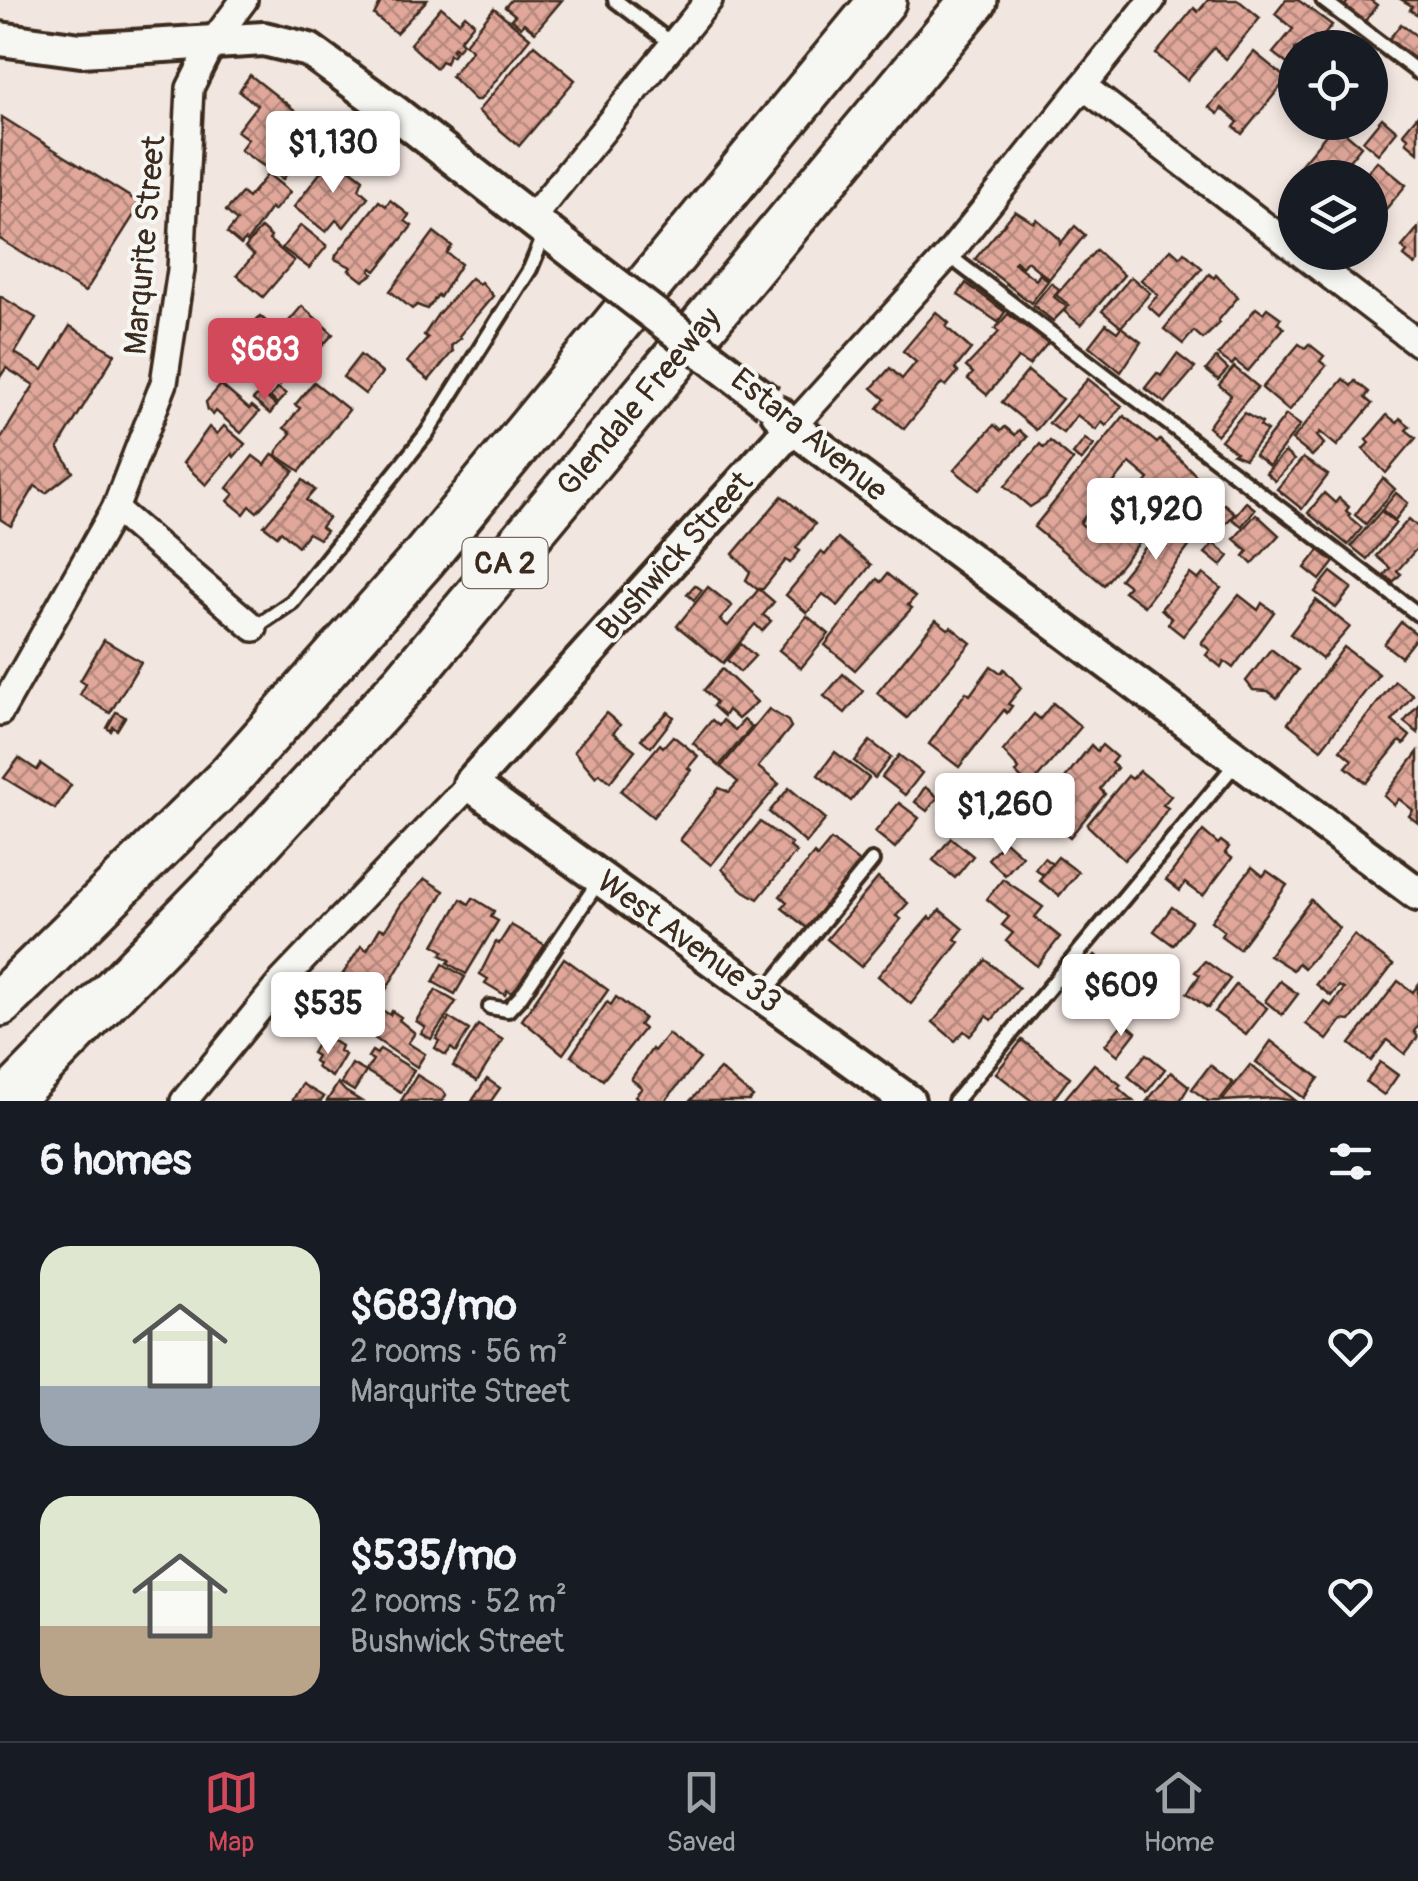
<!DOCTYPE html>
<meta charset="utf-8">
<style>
:root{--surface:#171b24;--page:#242831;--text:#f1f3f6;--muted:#9ea1a6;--line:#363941;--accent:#d1495b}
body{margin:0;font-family:Pangolin,sans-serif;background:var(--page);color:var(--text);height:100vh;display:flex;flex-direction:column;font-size:38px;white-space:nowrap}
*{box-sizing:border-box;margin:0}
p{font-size:32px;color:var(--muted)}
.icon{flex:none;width:55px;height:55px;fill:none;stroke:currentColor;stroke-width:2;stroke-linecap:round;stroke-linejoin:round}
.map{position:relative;height:1101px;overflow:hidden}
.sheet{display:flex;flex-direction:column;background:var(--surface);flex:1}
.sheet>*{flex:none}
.controls{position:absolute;left:1278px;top:30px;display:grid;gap:20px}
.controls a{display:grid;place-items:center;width:110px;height:110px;border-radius:50%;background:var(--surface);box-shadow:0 5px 15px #0003;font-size:50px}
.price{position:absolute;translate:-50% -85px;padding:0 22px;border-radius:10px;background:#fff;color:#222;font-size:32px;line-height:65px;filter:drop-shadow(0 2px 5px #0008)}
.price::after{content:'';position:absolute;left:50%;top:60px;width:30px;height:22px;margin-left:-15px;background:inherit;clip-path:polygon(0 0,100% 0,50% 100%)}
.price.current{background:var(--accent);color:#fff}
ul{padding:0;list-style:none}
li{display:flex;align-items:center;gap:30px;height:250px;padding:0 40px}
li span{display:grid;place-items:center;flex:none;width:280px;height:200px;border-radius:30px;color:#555}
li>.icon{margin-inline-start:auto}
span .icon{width:120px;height:120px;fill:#fffc;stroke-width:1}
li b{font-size:42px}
h2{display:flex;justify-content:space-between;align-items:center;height:120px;padding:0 40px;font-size:42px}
.dock{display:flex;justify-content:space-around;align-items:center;height:140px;border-top:2px solid var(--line);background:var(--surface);font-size:28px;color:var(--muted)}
.dock a{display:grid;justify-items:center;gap:5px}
.dock .current{color:var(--accent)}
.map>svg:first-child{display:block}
</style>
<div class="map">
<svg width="1418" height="1101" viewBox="0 0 1418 1101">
<defs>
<pattern id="building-cross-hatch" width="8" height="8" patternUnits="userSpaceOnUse" patternTransform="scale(2.5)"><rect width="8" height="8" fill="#e0a79a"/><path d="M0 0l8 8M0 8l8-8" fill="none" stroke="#b7887d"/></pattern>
</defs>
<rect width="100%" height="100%" fill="#f2e6e0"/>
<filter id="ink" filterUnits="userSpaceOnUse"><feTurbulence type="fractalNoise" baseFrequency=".01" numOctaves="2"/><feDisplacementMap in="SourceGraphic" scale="20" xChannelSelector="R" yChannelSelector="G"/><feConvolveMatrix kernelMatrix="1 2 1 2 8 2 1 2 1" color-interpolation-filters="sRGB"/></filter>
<g filter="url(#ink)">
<g fill="url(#building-cross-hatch)" stroke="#3b2a1e" stroke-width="2.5" fill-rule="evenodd">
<path d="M382,0H427L396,33L374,15Z"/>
<path d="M511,0H562L535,32L524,23L521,27L511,19L515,15L505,7Z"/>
<path d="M1208,0H1238L1260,18L1226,59L1214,48L1187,80L1156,54L1194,8L1198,12Z"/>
<path d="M1286,0H1298L1332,25L1314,48H1295V70L1273,53L1293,29L1275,14Z"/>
<path d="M1349,0H1370L1377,5L1363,24L1342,9Z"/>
<path d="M1402,0H1418V15L1410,10L1412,6Z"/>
<path d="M441,7L459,22L465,15L474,23L460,40L463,43L457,50L454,47L452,50L455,52L452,56L449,54L446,63L441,61L436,68L410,44Z"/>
<path d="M494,8L530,38L480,100H475L451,76L472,50L465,44Z"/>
<path d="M1401,24L1418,37V53L1412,62L1386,43Z"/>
<path d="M534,45L575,80L519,146L478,111Z"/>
<path d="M1254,52L1287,79L1242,134L1234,127L1238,122L1222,108L1218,114L1209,107Z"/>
<path d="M250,75L320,130L316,135L328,144L319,156L307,147L283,179L240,150L248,139L237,131L257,105L239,91Z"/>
<path d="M1418,115V152L1406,142L1409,138L1403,133Z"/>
<path d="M2,117L141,204L85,292L0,239Z"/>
<path d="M1382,118L1397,131L1378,154L1363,141Z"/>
<path d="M1335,124L1361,146L1335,178H1308L1297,169Z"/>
<path d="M333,156L363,179L359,189L368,197L344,227L336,220L326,232L294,207Z"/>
<path d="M1377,161L1406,185L1376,221L1370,216V178H1363Z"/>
<path d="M268,174L290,192L274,211L271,208L247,242L245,240L241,245L227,233L237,221L226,211L242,193L248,198Z"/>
<path d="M390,200L409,215L405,221L412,226L376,271L372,268L370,271L373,274L363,281L349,270L351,267L335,259L336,255L379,201L386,206Z"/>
<path d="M1015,211L1034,223L1037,219L1060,239V244L1075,226L1085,235L1049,279L1027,261L1022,267L1016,261L1014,263L1036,280L1040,274L1048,281L1031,303L975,259Z"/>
<path d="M301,225L327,246L309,268L282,248Z"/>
<path d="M261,228L271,237L269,240L294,261L263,297L237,275L254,255L245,248Z"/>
<path d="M1418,228V262L1415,265L1404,256L1407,252L1402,247Z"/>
<path d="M434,232L452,246L447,253L461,264L440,297L438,295L427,309L417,305L412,309L390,291Z"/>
<path d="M1171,249L1180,257L1184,252L1202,268L1160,317L1148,306L1158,295L1141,280Z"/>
<path d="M1096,250L1124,275L1081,325L1064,311L1069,305L1056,295Z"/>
<path d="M1209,274L1214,278L1216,275L1238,297L1218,321L1220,323L1203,339L1194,331L1183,344L1164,329Z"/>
<path d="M1131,277L1150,293L1121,327L1102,311Z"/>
<path d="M471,278L479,284L481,282L493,296L459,336L461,338L451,346L453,351L429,380L407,362L428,338L424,335L438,314Z"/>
<path d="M966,283L1005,312L998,322L958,295Z"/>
<path d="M1051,283L1059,289L1054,297L1067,307L1053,321L1033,305Z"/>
<path d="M0,296L36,318L15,353L43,370L70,326L115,354L58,448L73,472L46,493L35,486L11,526L0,519V440L34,385L6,368L0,377Z"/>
<path d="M302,306L333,334L314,355L283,328Z"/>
<path d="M1256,308L1263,313L1267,308L1281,318L1277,323L1284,328L1248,371L1235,361L1232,365L1218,355Z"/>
<path d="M936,312L949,323L946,327L971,349L955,369L958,372L946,386L942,383L904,429L878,408L885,399L872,388L890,368L902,379L916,362L903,351Z"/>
<path d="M1008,314L1048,343L1029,365L1018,358L987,395L968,379L973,373L966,367L999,332L995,329Z"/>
<path d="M260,316L304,355L309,361L303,368L297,363L289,372L242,329L248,322L252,325Z"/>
<path d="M1106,324L1117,332L1121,327L1141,342L1121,372L1089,346Z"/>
<path d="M242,334L278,366L276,369L283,375L280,385L277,382L270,389L257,388L222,357Z"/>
<path d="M1299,344L1305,348L1309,344L1324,356L1320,361L1326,366L1289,411L1262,388Z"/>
<path d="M1177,354L1195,368L1165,403L1145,388L1157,373L1161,376Z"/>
<path d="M360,355L382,373L365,394L343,377Z"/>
<path d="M1216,358L1228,369L1218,380L1206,370Z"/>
<path d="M1234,367L1258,387L1217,435L1208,427L1231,395L1219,385Z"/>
<path d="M1028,371L1062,399L1036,430L1002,402Z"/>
<path d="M1088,379L1122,406L1106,426L1102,422L1096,430L1077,415L1063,433L1049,423Z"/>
<path d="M1343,379L1351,386L1355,381L1369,392L1365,398L1372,404L1337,446L1320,432L1317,436L1324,444L1312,456L1292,440Z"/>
<path d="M314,382L349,410L300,471L276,455L277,451L291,433L284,428L300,408L295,405Z"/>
<path d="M221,385L249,409L252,406L259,412L241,433L216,411L213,415L208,410L206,402Z"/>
<path d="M278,388L286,394L277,404L270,397Z"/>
<path d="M261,392L276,406L270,414L253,400Z"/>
<path d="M1244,413L1262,423L1260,426L1267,431L1245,459L1233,454L1236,452L1221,440Z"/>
<path d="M1286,415L1300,425L1269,466L1255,455Z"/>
<path d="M1387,415L1397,423L1400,418L1410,426L1406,430L1416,438L1386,473L1363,449L1369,443L1366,440Z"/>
<path d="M1124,416L1157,443L1160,440L1196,475L1104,585L1034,527ZM1130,463L1149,479L1100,539L1080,523Z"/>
<path d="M994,425L1001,431L1005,427L1015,435L1019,430L1027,437L979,490L954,470Z"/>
<path d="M224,426L245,444L234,457L232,454L206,485L183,463L209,427L217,434Z"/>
<path d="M1085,439L1094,445L1081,461L1073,454Z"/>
<path d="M1050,441L1073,460L1046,497L1030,507L1005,486L1040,444L1044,448Z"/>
<path d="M1285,452L1294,460L1275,481L1266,473Z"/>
<path d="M273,454L294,471L257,512L250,506L244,514L228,501L234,494L227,488L253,456L265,465Z"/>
<path d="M1303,458L1328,475L1302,509L1277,489Z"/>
<path d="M1383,478L1395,489L1366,524L1355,515Z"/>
<path d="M303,480L315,490L306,500L328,518L321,527L326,531L319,539L308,533L298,546L281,531L277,536L264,526Z"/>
<path d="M1324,493L1335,503L1339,498L1349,507L1346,511L1350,514L1348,516L1362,528L1348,545L1308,513Z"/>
<path d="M1396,493L1408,503L1395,520L1382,510Z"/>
<path d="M782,496L815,524L796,548L800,551L790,563L786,560L763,589H757L746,580L750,572L733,554Z"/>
<path d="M1246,502L1255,509L1242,526L1232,519Z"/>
<path d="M1224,504L1235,513L1217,534L1204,523L1218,505Z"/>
<path d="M1381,511L1396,523L1367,559L1351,546Z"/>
<path d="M1256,514L1279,535L1252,564L1244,556L1248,551L1234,539Z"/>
<path d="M1409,519L1418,527V547L1397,571L1401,574L1393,582L1384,575L1390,568L1376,556Z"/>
<path d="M1171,522L1194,540L1144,606L1124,591L1129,586L1120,579L1160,529L1163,532Z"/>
<path d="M838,538L871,565L838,606L823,594L807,613L786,595L821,552L825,555Z"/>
<path d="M1213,543L1229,556L1221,566L1205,553Z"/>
<path d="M1319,550L1334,562L1320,580L1305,568Z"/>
<path d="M1331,572L1352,588L1336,608L1315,592Z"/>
<path d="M887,574L915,597L908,605L912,608L855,670L825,645L877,579L881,582Z"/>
<path d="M1190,574L1198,580L1203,574L1221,588L1183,636L1168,624L1172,619L1161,609Z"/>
<path d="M695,585L702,590L694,600L687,594Z"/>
<path d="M708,587L732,606L720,620L728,626L759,589L774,602L763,615L771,621L762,631L755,624L723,663L677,626Z"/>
<path d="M1239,595L1258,610L1262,603L1274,612L1233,668L1224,661L1221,667L1206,655L1210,650L1201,643Z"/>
<path d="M1316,600L1350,627L1322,659L1290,634Z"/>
<path d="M807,616L829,634L801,668L779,650Z"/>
<path d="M936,620L948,629L951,627L971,643L907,718L877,693Z"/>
<path d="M1401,622L1418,635L1401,657L1384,644Z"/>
<path d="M104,640L141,662L110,713L80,695L86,684L80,681Z"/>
<path d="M741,644L755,656L740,672L727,660Z"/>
<path d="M1344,647L1379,674L1321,749L1288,723Z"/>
<path d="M1271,649L1298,670L1277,698L1268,691L1253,690L1246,681Z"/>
<path d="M991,666L1001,673L1004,669L1021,688L1008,704L1012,706L1007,713L1004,710L959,767L929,744L966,692L970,695Z"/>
<path d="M722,669L757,702L738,719L728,710L724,716L713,706L716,702L704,690Z"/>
<path d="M843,674L863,691L845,713L824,696Z"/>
<path d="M1395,681L1413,695L1392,721L1410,736L1404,744L1400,741L1366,783L1346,767L1352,760L1340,750Z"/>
<path d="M1053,703L1081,727L1039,776L1032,787L1037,790L1017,814L1004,802L1023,780L1016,773L1019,769L1003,751L1034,714L1040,719Z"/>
<path d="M1418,705V733L1404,722Z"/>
<path d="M769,709L788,721L791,727L758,767L779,784L711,865L680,840L719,788L729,792L738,782L721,767Z"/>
<path d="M116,712L125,717L117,730L113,727L111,731L107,728Z"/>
<path d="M668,712L674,717L651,747L641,739Z"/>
<path d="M606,713L620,725L613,733L635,750L610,782L599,773L596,777L574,751Z"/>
<path d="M712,720L719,726L723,720L735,730L744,720L752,727L719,766L693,743Z"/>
<path d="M673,736L698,756L688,768L691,770L653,817L621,791L660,744L663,747Z"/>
<path d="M870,741L891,757L875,778L854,761Z"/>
<path d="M1091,745L1097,751L1102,745L1116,757L1111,763L1117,768L1100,789L1105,794L1070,837L1050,821L1065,802L1054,792Z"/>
<path d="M835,752L869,778L851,801L818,775Z"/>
<path d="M1418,752V823L1409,816L1413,810L1399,799L1394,805L1384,796Z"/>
<path d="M899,755L922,773L905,795L882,777Z"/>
<path d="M19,758L37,770L41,764L71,785L55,809L4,778Z"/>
<path d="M1140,771L1171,796L1163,805L1168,808L1154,828L1124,860L1087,825L1128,776L1132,779Z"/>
<path d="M925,787L938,797L927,811L915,802Z"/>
<path d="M789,788L826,819L806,843L769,812Z"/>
<path d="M957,791L980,810L962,830L940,812Z"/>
<path d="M899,803L919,818L895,848L875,832Z"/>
<path d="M760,822L792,844L790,847L796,852L758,899L741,889L722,869Z"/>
<path d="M1203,831L1218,844L1221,841L1229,847L1225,853L1232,858L1203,896L1185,883L1180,891L1166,880Z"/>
<path d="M951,838L973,856L955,878L933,860Z"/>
<path d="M831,840L863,865L808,929L782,908L787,902L780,896L814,854L817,857Z"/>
<path d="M1005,841L1022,856L1005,875L988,859Z"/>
<path d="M1058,857L1078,872L1059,896L1039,880Z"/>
<path d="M1044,858L1052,864L1043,875L1035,869Z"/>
<path d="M1252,867L1263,876L1267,871L1287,885L1239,949L1221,936L1224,931L1211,921Z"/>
<path d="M878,878L908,903L896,916L901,919L861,967L827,939Z"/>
<path d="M425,879L444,891L374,1010L335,986L361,946L367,950L380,928L385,930L402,903Z"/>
<path d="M1003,879L1043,907L1035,917L1060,937L1037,966L1006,941L1013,933L1002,925L1009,917L987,899Z"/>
<path d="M473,898L494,911L491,917L498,921L466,974L448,963L450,960L441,955L444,951L434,945L461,899L469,904Z"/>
<path d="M1311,900L1339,928L1304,968L1298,963L1293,970L1269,955Z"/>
<path d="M1172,907L1191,921L1173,945L1154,931Z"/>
<path d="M940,910L963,929L955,939L959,942L911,1004L878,976L929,917L932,919Z"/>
<path d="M511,925L545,945L515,995L507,990L505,995L485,983L488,979L480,974L496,942L499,944Z"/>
<path d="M1354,935L1393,965L1350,1021L1342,1020L1327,1040L1306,1024L1324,1001L1331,1006L1344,989L1339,986L1331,996L1316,984Z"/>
<path d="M1095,955L1122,977L1108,994L1081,972Z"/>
<path d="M564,958L608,990L563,1054L522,1020Z"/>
<path d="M986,960L1019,988L992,1020L987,1016L970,1036L964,1031L955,1041L933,1022Z"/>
<path d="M1205,961L1230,979L1208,1008L1187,993L1200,975L1195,972Z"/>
<path d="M443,964L465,977L455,994L433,982Z"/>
<path d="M1280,981L1298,994L1282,1015L1265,1001Z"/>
<path d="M1398,981L1413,992L1418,985V1026L1414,1031L1418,1037L1405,1054L1387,1040L1371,1061L1350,1044Z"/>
<path d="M1236,985L1267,1008L1246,1035L1215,1012Z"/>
<path d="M436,990L456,1002L431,1039L421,1033L425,1027L416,1021Z"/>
<path d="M616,997L644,1018L639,1025L644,1029L603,1080L571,1056L607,1002L611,1005Z"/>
<path d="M382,1010L390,1015L392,1011L401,1017L399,1020L415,1033L408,1043L425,1054L417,1067L374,1038L377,1033L370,1029Z"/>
<path d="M449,1018L469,1030L456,1052L451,1048L446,1055L435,1048L439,1041L436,1039Z"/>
<path d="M1124,1022L1136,1032L1118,1055L1105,1045Z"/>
<path d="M478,1025L503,1040L477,1081L453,1066Z"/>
<path d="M668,1034L700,1059L665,1101H640L635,1096L642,1088L631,1079L652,1049L654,1051Z"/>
<path d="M320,1039L327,1043L330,1039L341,1046L339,1051L345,1055L332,1077L316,1067L318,1064L314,1061L317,1056L312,1053Z"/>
<path d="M1022,1040L1070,1077L1052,1101H1032L996,1073Z"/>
<path d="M1271,1041L1319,1078L1304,1098L1256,1062Z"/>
<path d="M380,1049L414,1070L401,1092L366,1071L373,1060L368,1057L372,1051L377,1054Z"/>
<path d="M1146,1054L1165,1069L1147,1092L1128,1076Z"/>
<path d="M1380,1062L1398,1075L1384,1095L1366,1082Z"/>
<path d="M352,1064L366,1072L354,1091L341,1083Z"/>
<path d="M1094,1064L1121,1085L1118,1088L1133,1101H1063Z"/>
<path d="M1210,1065L1233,1083L1219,1101H1208L1192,1089Z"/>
<path d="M1250,1065L1296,1101L1274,1098L1222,1101Z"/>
<path d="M720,1069L753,1097L749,1101H690Z"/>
<path d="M1171,1072L1189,1086L1180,1101H1147Z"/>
<path d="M417,1075L444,1092L446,1095L442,1101H401Z"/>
<path d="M487,1079L500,1088L491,1101H472Z"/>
<path d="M338,1083L345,1091L361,1101H327Z"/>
<path d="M302,1084L324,1097L321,1101H292Z"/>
</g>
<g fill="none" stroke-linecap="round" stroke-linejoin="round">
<defs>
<g id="service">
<path d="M615,0L674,45"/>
<path d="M1323,0L1418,72"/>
<path d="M948,255L1418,614"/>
<path d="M254,628L292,602L427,433L530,269L546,231"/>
<path d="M763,995L872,861"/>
<path d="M490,1007L508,1010L521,996L599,881"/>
<path d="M955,1101L1237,762"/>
</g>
<g id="minor">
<path d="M1083,86L1295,249"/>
<path d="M531,219L709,0"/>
<path d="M1299,252L1418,343"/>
<path d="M792,427L948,255L1152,0"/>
<path d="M115,509L254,628"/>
<path d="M0,712L115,509L164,383L181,270L190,88L214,40L244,0"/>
<path d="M184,1101L282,981L470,784"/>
</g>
<g id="tertiary">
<path d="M0,39L81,50L264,39L309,50L397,114L563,244"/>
<path d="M778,413L792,427L1418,894"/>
<path d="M792,427L470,784L908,1101"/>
</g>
<g id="motorway">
<path d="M0,1003L226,781L423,559L883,0"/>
<path d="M7,1101L247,855L406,682L974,0"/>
</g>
</defs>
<use href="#service" stroke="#3b2a1e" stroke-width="20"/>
<use href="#minor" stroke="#3b2a1e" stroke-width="32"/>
<use href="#tertiary" stroke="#3b2a1e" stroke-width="40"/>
<use href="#motorway" stroke="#3b2a1e" stroke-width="52"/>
<use href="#service" stroke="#f6f6f2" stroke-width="12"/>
<use href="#minor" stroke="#f6f6f2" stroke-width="25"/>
<use href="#tertiary" stroke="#f6f6f2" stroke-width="32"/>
<use href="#motorway" stroke="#f6f6f2" stroke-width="45"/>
<defs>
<path id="tertiary-bridge" d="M563,244L768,402"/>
</defs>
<use href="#tertiary-bridge" stroke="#3b2a1e" stroke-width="40" stroke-linecap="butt"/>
<use href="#tertiary-bridge" stroke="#f6f6f2" stroke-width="32"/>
</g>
</g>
<g text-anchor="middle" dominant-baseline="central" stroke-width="8" stroke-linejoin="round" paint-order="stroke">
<rect fill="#f6f6f2" stroke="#73675e" stroke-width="2.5" x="462.5" y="538" width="85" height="50" rx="8"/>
<g font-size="30" font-weight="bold" fill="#3b2a1e">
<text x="505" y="563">CA 2</text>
</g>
<g font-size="32" fill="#3b2a1e" stroke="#f6f6f2">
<text transform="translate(145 245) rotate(-85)">Marqurite Street</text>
<text transform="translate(639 402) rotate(-50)">Glendale Freeway</text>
<text transform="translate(809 435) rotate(39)">Estara Avenue</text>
<text transform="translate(675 556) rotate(-48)">Bushwick Street</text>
<text transform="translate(689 942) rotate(36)">West Avenue 33</text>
</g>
</g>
</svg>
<div class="controls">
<a><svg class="icon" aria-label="locate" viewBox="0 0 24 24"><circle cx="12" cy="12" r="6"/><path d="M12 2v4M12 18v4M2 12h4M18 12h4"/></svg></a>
<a><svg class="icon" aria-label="layers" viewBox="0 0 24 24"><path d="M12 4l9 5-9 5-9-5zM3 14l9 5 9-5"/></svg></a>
</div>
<b class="price" style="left:333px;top:196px">$1,130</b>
<b class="price current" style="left:265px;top:403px">$683</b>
<b class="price" style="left:1156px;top:563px">$1,920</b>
<b class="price" style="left:1005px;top:858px">$1,260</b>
<b class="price" style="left:1121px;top:1039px">$609</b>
<b class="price" style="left:328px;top:1057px">$535</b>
</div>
<section class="sheet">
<h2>6 homes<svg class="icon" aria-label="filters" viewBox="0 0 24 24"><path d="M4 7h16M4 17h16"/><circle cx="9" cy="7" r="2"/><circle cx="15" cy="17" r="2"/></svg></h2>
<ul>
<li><span style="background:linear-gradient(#dfe7d0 70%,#9aa5b1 0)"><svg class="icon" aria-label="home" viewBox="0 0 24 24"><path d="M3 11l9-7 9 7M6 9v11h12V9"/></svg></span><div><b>$683/mo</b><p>2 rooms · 56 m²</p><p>Marqurite Street</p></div><svg class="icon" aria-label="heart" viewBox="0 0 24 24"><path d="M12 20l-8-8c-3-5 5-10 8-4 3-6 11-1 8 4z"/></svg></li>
<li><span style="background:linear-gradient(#dfe7d0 65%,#b9a48a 0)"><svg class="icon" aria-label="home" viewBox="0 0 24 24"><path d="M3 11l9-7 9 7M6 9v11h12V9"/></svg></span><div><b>$535/mo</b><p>2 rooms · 52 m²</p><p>Bushwick Street</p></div><svg class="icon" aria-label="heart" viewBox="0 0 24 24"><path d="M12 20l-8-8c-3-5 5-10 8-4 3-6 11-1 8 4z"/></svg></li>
</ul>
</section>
<nav class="dock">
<a class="current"><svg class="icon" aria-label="map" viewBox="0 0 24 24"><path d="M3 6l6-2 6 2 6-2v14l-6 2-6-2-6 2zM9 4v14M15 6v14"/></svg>Map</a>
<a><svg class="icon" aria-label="saved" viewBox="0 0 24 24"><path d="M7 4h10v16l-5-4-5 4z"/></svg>Saved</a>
<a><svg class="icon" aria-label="home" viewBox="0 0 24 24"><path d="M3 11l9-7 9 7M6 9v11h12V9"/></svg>Home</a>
</nav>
